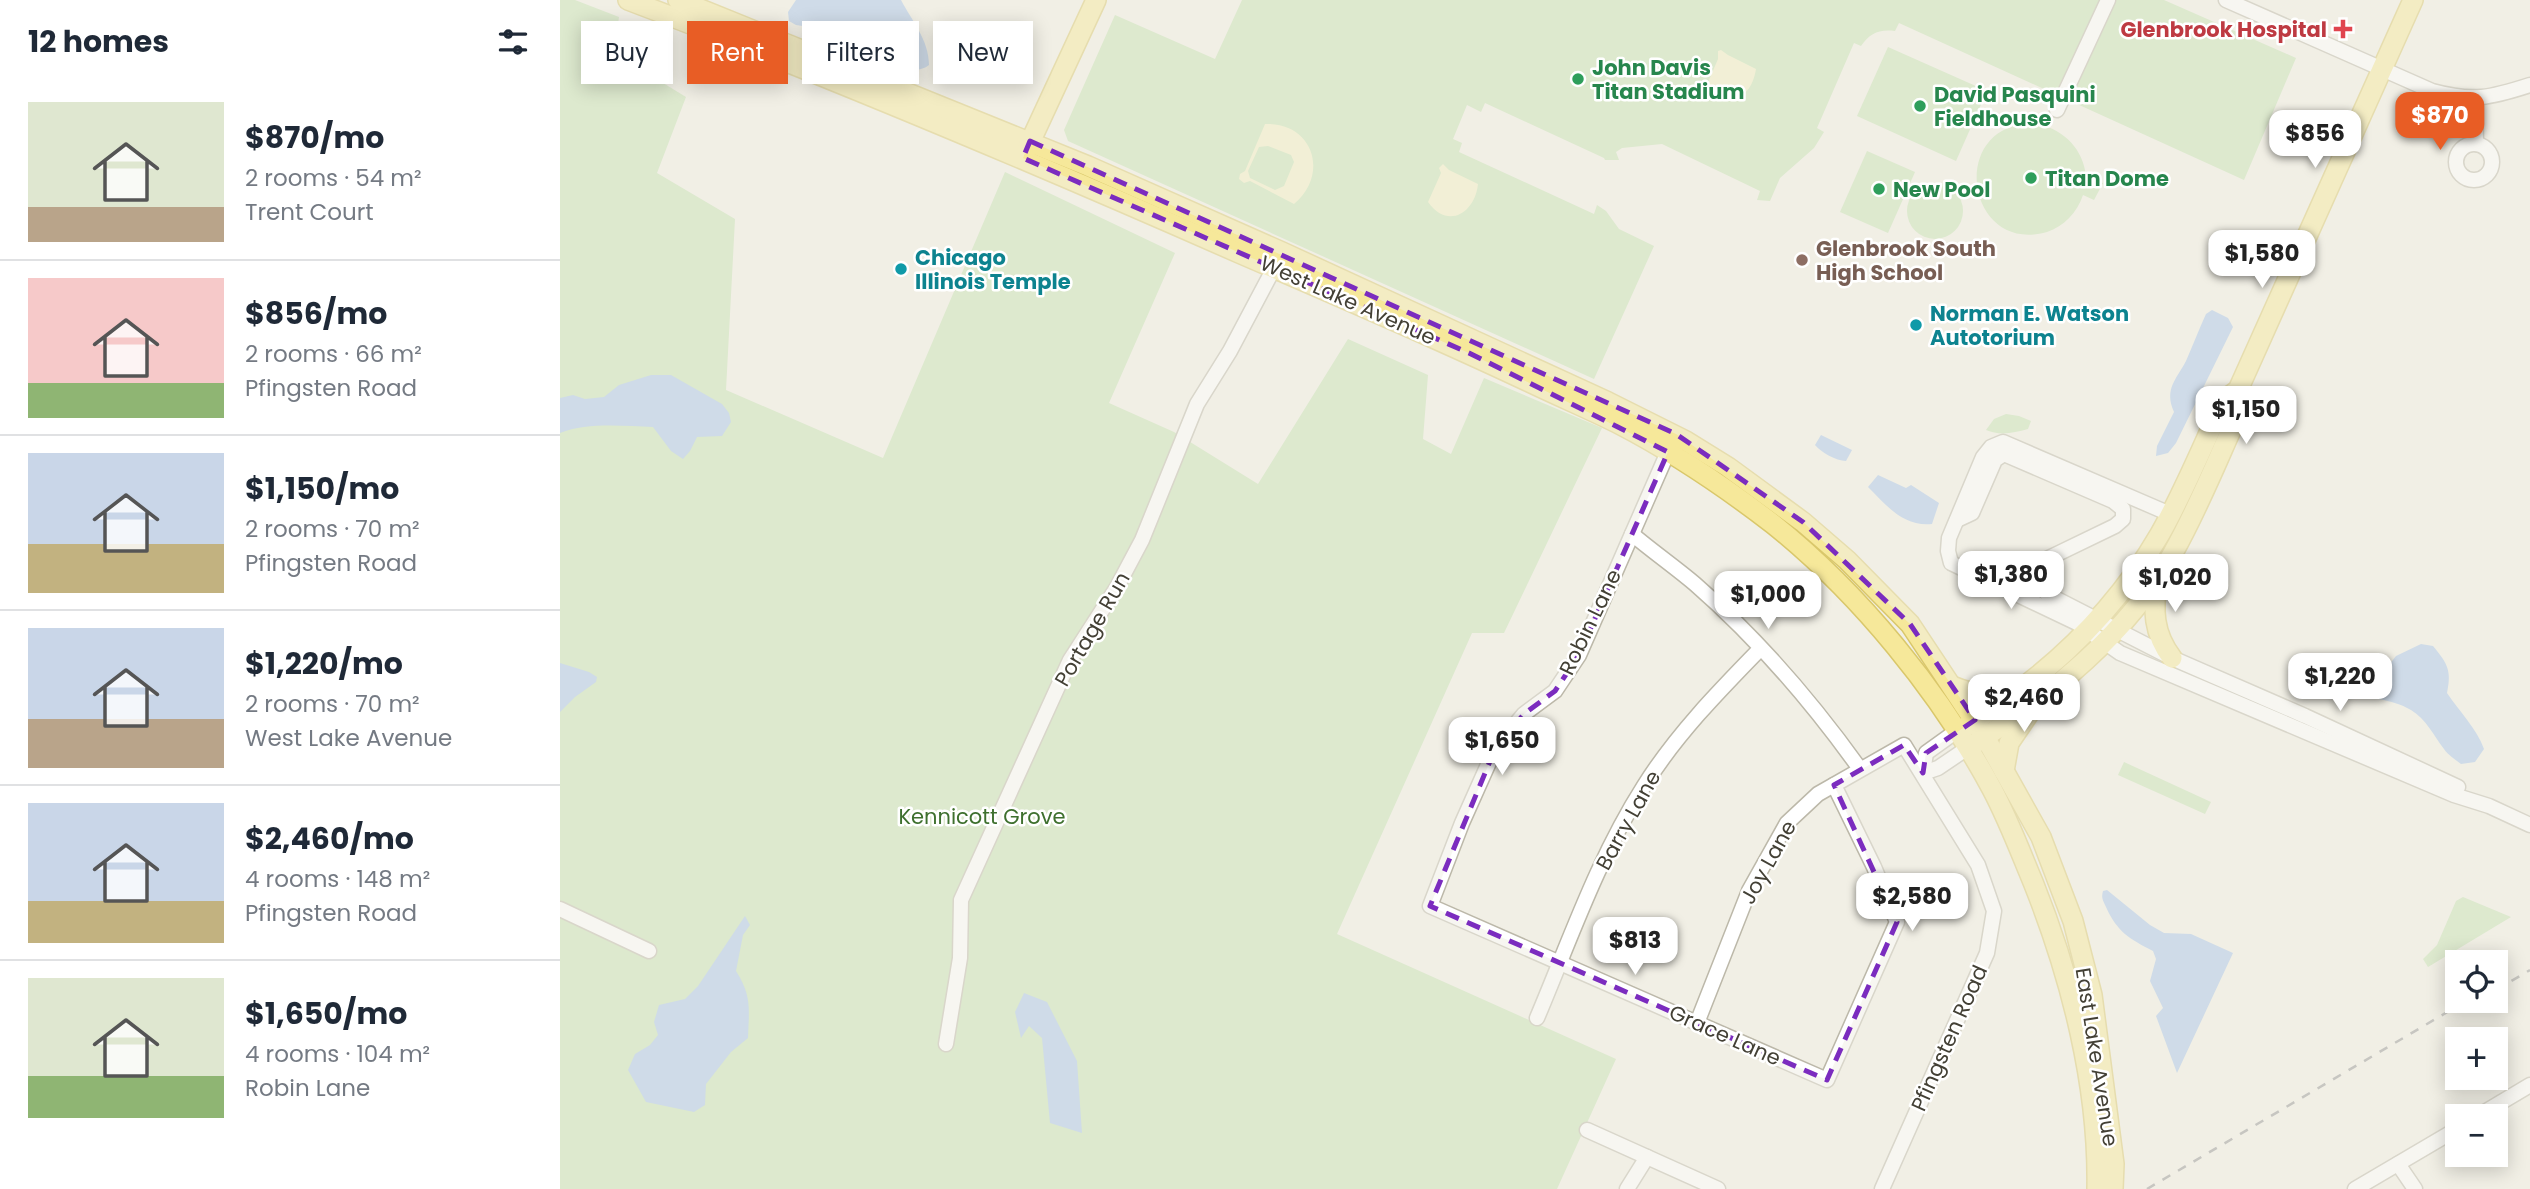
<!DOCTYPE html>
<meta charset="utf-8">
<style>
:root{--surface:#fff;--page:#f6f6f7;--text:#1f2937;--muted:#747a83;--line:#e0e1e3;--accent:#e85d25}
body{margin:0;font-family:Poppins,sans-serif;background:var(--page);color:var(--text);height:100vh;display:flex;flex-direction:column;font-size:26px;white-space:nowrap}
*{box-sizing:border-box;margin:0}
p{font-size:23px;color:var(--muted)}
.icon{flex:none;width:38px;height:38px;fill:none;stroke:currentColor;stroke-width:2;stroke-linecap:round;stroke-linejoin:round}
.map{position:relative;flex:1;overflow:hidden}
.side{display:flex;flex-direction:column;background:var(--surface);width:560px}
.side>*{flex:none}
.banner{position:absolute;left:21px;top:21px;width:665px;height:63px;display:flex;gap:14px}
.controls{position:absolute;left:1885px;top:950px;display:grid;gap:14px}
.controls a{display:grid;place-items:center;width:63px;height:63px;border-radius:0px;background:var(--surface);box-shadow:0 4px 18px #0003;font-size:35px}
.price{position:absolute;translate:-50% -60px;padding:0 16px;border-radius:14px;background:#fff;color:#222;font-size:23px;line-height:46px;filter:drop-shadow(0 2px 4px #0008)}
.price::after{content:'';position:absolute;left:50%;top:42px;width:21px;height:16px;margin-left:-10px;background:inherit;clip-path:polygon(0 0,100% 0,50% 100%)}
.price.selected{background:var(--accent);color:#fff}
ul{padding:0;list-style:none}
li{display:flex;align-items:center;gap:21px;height:175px;padding:0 28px}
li+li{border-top:2px solid var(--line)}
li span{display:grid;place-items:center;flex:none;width:196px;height:140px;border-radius:0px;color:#555}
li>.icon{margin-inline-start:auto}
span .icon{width:84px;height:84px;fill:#fffc;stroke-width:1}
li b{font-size:30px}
h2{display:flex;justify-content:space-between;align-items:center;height:84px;padding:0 28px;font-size:30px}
.chip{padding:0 24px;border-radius:0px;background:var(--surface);box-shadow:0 4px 18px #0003;font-size:24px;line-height:63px}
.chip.selected{background:var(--accent);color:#fff}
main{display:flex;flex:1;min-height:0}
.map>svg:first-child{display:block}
</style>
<main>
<section class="side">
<h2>12 homes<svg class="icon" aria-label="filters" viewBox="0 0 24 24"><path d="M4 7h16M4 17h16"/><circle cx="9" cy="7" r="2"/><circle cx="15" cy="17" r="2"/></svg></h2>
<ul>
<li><span style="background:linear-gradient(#dfe7d0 75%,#b9a48a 0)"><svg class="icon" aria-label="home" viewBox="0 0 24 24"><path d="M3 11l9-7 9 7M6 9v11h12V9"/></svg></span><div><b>$870/mo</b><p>2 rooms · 54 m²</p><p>Trent Court</p></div></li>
<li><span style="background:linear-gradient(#f6c9c9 75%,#8fb573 0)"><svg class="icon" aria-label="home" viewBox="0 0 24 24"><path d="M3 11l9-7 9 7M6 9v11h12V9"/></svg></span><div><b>$856/mo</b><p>2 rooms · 66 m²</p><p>Pfingsten Road</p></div></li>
<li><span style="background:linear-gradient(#c9d6e8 65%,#c2b280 0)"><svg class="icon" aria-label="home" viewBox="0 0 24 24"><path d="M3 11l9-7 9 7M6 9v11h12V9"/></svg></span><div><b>$1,150/mo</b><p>2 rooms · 70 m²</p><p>Pfingsten Road</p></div></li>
<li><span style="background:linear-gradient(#c9d6e8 65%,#b9a48a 0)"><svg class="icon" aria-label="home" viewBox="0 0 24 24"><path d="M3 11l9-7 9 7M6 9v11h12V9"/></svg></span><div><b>$1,220/mo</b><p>2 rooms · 70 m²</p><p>West Lake Avenue</p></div></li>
<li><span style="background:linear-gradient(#c9d6e8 70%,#c2b280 0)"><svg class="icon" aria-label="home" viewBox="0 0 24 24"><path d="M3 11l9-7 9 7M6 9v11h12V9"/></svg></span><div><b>$2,460/mo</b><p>4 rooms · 148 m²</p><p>Pfingsten Road</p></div></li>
<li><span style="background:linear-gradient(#dfe7d0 70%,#8fb573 0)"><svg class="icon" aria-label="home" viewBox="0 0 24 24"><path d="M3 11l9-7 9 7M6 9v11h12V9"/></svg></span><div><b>$1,650/mo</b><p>4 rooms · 104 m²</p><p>Robin Lane</p></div></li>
</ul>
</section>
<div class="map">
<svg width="1970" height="1189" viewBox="0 0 1970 1189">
<rect width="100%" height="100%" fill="#f1efe5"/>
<g fill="#c5e2b1">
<path d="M0,0H15L59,17L54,53L126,97L97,173L175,219L166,390L323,458L445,172L615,253L549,403L614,432L698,484L788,339L868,375L863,439L891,454L924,378L1042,428L944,633H912L777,934L1056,1059L997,1189H0Z"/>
<path d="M682,0H1604L1736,58L1684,180L1339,23L1335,31C1319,29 1310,33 1301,46L1294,43L1257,128L1264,132L1254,148L1220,178L1210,201L1197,200L1200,191L1102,144L1062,148L1056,152L1059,160H1045L1044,158L925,103L921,112L907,105L893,139L902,143L899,152L1034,214L1037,205L1046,211L1059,229L1094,246L1034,379L508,141L504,130L555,15L655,59Z"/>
<path d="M1328,47L1427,91L1396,161L1297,116Z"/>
<path d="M1479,124C1505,131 1523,149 1526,176L1543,183L1534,200L1523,195C1517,213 1504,226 1487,232C1404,256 1386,117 1479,124Z"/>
<path d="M1307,151L1355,172L1328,233L1280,212Z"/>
<circle cx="1375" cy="211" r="28"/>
<path d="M1446,414L1459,416L1471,421L1468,429C1453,433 1440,436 1426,430L1434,419Z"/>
<path d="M1564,762L1651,802L1645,814L1558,775Z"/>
<path d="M1903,897L1951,917L1868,967L1863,959L1877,945L1896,901Z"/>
</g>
<g fill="#f3f0c3" fill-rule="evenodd">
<path d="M1161,50L1168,55L1196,69C1191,100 1170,106 1146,87L1158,59V51Z"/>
<path d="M705,124C753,122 770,174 734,204L690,181L684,183L679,179L680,174L685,171ZM708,146L731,155L734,162L724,186L715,190L690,178L688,171L699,147Z"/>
<path d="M883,164L889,170L918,184C915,213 888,230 868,202L881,173L879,168Z"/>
</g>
<g fill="#a6c4ea">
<path d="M236,0H341C352,21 369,40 369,65C346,83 312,44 291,35C274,28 253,28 236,25L229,21L228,12Z"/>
<path d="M1652,310L1668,318L1673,327L1616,443L1608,453L1596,456L1597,446L1614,412C1604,389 1616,380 1626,361C1633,345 1639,329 1646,314Z"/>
<path d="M91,375H111L162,404L169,413L171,422L162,436L137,437L130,451L123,459L111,451L93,427C64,426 27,422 0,433V398L13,395L25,399L44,397L59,385Z"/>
<path d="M1261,435L1292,450L1286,461C1276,461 1261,452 1255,445Z"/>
<path d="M1318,475L1346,488L1351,485L1379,503L1372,524C1343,527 1326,505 1308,487Z"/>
<path d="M1861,644L1873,646C1887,663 1892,670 1887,693C1899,711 1917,729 1924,749L1915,762L1901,764C1895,759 1888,755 1884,749C1874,736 1866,719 1851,710C1831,698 1809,700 1788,689L1798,678L1816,673L1829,665L1836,656Z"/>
<path d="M0,663L29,672L37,677L36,682L15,697L0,712Z"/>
<path d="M1547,890L1590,925L1604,933L1631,934L1673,953L1617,1073L1596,1016L1603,1008L1590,981L1596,959L1593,951C1570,939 1557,932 1546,907C1543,900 1541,898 1543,891Z"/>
<path d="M185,916L190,925L183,935L176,971C192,996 189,1009 188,1038L171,1052L146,1084L145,1105L134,1112L86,1102L68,1070L75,1054L90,1045L98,1035L94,1022L99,1005L125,999L138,986Z"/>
<path d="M464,993L487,1002L517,1061L522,1133L490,1123L482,1038L469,1026L461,1038L455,1012Z"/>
</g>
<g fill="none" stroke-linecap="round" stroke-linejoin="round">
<defs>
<g id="minor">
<path d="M1666,0L1872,91C1913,102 1930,98 1970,85"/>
<path d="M1915,99L1916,144"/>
<path d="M1497,110L1548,0"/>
<circle cx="1914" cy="162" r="18"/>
<path d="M1111,445L1019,655L995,691L964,714L935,749L902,823L870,906L1267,1080L1337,922L1314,867L1274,785"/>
<path d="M1610,514L1443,442L1431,447L1423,457L1389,538L1388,551L1391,563L1517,623L1560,653L1894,795L1929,806L1970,825"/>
<path d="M1397,520L1412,513L1435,460L1444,454L1553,501L1563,509V519L1555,526L1435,584"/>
<path d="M1072,534C1092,551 1115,567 1135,584C1198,639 1252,702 1300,769"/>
<path d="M1492,558C1485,571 1479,580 1487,594L1612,658L1745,716L1898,787"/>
<path d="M1363,773L1366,753L1398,730"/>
<path d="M1363,773L1378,768L1409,747"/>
<path d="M0,909L89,951"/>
<path d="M977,1018C1010,940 1038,858 1084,786C1116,735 1158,692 1200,649"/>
<path d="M1137,1023L1189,891L1227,823L1258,794L1344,745L1418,865L1434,911L1427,953L1322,1189"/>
<path d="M386,1044L400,958L401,900L510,660L557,587L582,540L637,404L670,351L714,268"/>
<path d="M1918,1116L1970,1085"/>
<path d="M1027,1130L1158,1189"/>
<path d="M1838,1164L1855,1189"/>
<path d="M1067,1189L1087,1157"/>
<path d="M1795,1189L1897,1129"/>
</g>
<g id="major">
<path d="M68,0C274,78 477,164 679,253C776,295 872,336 967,381C998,396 1029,409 1059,424C1113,452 1165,487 1213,524C1299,593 1380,692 1432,789C1448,819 1460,851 1473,882C1511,977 1539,1086 1537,1189"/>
<path d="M118,0L528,166L722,252L1048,402L1126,441L1168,467L1243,522L1287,560L1350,624L1425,737L1481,837L1513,921L1532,995L1554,1164L1553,1189"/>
<path d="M466,151L536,0"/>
<path d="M1597,580C1593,610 1593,633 1612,658"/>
<path d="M1392,686C1412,694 1430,698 1451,691"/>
<path d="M1405,727C1484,679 1553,615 1600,534C1624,492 1643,445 1664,400L1678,390L1853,0"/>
<path d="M1414,744C1491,695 1568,634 1613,553C1639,507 1659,456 1681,408L1678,390"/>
<path d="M1444,771L1449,743L1472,709"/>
</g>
</defs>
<use href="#minor" stroke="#bcb8a9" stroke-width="17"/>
<use href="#major" stroke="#d9c76b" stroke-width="22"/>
<use href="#minor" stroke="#fff" stroke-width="14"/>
<use href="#major" stroke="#f6e89a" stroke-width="19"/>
<g stroke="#949494" stroke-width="2.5" stroke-dasharray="9 9" stroke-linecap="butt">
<path d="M1936,990L1970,970"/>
<path d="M1587,1189L1906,1001"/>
</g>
</g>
<path d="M0 0H1970V1189H0ZM470,141L1116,434L1243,522L1350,624L1415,720L1366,753L1363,773L1344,745L1274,785L1337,922L1267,1080L870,906L935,749L964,714L995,691L1019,655L1108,452L909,353L463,158Z" fill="#f1efe5" fill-opacity=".55" fill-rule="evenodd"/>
<path fill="none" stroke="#7b2cbf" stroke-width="5" stroke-dasharray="14 9" stroke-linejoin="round" d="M470,141L1116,434L1243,522L1350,624L1415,720L1366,753L1363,773L1344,745L1274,785L1337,922L1267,1080L870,906L935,749L964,714L995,691L1019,655L1108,452L909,353L463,158Z"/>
<path fill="#e0444e" stroke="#fff" stroke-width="2.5" d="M1779.5 18.5h7v7h7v7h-7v7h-7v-7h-7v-7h7z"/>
<g fill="#2e9e5b" stroke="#fff" stroke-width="2.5">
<circle cx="1018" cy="79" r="7"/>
<circle cx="1360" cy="106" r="7"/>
<circle cx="1471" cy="178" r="7"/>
<circle cx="1319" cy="189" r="7"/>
</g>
<circle fill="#8d6e63" stroke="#fff" stroke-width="2.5" cx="1242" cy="260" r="7"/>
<g fill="#0f9aa8" stroke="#fff" stroke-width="2.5">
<circle cx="341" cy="269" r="7"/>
<circle cx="1356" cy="325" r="7"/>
</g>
<g text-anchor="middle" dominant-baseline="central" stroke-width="5" stroke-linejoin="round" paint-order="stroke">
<g font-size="21" font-weight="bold" fill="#be3a42" stroke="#fff" text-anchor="end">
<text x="1767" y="29">Glenbrook Hospital</text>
</g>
<g font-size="21" font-weight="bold" fill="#27864d" stroke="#fff" text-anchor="start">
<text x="1032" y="67">John Davis<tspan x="1032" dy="24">Titan Stadium</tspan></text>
<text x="1374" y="94">David Pasquini<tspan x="1374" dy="24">Fieldhouse</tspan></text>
<text x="1485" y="178">Titan Dome</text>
<text x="1333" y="189">New Pool</text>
</g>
<g font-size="21" font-weight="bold" fill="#785e54" stroke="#fff" text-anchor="start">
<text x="1256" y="248">Glenbrook South<tspan x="1256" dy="24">High School</tspan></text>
</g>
<g font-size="21" font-weight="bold" fill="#0d838f" stroke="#fff" text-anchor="start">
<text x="355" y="257">Chicago<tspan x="355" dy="24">Illinois Temple</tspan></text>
<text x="1370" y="313">Norman E. Watson<tspan x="1370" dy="24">Autotorium</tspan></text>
</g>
<g font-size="21" fill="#434035" stroke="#fff">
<text transform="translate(788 300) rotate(24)">West Lake Avenue</text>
<text transform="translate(1030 622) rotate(-64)">Robin Lane</text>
<text transform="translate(532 629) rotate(-60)">Portage Run</text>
<text transform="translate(1068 820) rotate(-61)">Barry Lane</text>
<text transform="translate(1208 862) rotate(-61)">Joy Lane</text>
<text transform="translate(1165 1035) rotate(24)">Grace Lane</text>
<text transform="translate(1389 1038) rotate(-66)">Pfingsten Road</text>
<text transform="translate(1537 1057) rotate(81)">East Lake Avenue</text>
</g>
<g font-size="21" fill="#3e702e" stroke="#fff">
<text x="422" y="816">Kennicott Grove</text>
</g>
</g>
</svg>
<div class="controls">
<a><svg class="icon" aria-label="locate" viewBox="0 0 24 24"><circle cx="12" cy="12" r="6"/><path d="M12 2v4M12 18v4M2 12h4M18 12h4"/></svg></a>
<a>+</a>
<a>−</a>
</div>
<b class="price selected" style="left:1880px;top:152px">$870</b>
<b class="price" style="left:1755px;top:170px">$856</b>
<b class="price" style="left:1702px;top:290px">$1,580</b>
<b class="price" style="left:1686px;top:446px">$1,150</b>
<b class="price" style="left:1451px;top:611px">$1,380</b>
<b class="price" style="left:1615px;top:614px">$1,020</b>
<b class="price" style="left:1208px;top:631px">$1,000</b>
<b class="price" style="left:1780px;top:713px">$1,220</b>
<b class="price" style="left:1464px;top:734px">$2,460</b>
<b class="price" style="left:942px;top:777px">$1,650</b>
<b class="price" style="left:1352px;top:933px">$2,580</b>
<b class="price" style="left:1075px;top:977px">$813</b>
<div class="banner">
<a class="chip">Buy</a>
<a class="chip selected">Rent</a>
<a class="chip">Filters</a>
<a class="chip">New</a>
</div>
</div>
</main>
